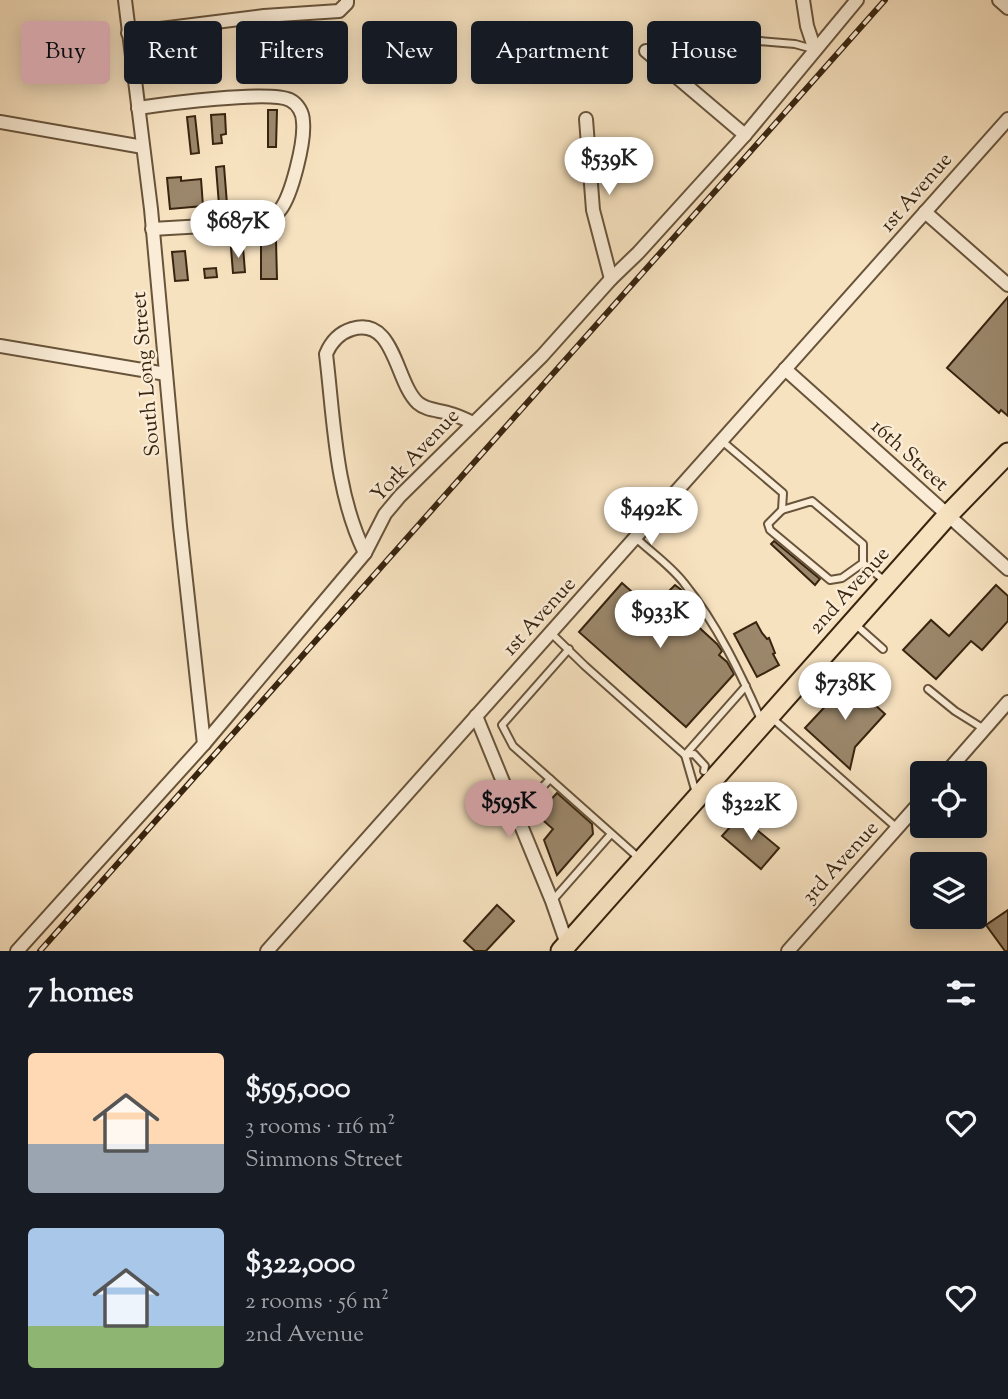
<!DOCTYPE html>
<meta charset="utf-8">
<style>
:root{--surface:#171b24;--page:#242831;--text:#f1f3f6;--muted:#9ea1a6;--accent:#c59692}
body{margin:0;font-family:"Sorts Mill Goudy",serif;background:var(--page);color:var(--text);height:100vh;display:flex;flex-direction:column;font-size:26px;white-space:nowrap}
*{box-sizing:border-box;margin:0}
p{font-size:23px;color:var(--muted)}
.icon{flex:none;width:38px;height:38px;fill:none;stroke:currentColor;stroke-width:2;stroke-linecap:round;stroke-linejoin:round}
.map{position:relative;height:951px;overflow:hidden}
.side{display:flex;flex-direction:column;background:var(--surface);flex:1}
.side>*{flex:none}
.banner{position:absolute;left:21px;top:21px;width:966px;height:63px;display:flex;gap:14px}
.tools{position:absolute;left:910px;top:761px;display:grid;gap:14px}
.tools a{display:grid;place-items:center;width:77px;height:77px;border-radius:7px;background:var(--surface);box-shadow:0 4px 18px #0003;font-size:35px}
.price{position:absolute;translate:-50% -60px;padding:0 16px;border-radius:24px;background:#fff;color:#222;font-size:23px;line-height:46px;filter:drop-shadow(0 2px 4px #0008)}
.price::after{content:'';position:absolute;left:50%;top:42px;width:21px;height:16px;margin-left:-10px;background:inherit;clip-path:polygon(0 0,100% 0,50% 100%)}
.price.active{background:var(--accent);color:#111}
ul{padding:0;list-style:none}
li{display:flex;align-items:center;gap:21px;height:175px;padding:0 28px}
li span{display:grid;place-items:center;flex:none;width:196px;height:140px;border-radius:7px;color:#555}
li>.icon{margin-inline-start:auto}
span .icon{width:84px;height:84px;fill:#fffc;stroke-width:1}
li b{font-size:30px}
h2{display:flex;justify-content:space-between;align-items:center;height:84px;padding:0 28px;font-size:30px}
.pill{padding:0 24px;border-radius:7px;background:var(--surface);box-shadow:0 4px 18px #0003;font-size:24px;line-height:63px}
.pill.active{background:var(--accent);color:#111}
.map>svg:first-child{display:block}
</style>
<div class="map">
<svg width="1008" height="951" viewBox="0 0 1008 951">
<rect width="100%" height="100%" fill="#f7e2c0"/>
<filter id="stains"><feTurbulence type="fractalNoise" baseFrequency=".00286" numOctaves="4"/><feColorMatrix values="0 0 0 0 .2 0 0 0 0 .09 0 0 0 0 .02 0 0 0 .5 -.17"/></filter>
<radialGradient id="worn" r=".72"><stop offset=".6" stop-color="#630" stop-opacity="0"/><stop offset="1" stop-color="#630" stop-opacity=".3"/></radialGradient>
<g fill="#9b876b" stroke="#38240f" stroke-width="2">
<path d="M268,110H277L276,147H268Z"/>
<path d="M225,114L226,134L221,135L222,143L213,144L211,115Z"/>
<path d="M195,116L199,153L191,154L187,117Z"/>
<path d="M224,166L227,204L219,205L216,167Z"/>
<path d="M181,177V181L201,179L203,206L170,209L167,178Z"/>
<path d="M261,241H276L277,279H261Z"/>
<path d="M243,247L245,272L233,273L231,248Z"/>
<path d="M185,251L188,280L175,281L172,252Z"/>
<path d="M216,268L217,277L205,278L204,269Z"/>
<path d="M1008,297V416L1001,410L999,413L947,368Z"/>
<path d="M774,541L820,579L815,585L771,544Z"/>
<path d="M622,583L648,606L660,593L664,596L675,585L684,592L689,599L679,609L717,644L722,651L719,655L727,662L734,674L686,727L579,632Z"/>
<path d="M996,585L1008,596V621L982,650L971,641L936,679L903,650L931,620L949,636Z"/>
<path d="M756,622L762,633L767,639L769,638L775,653L773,654L779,665L757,677L734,634Z"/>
<path d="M849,681L885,714L855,747L850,769L805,728Z"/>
<path d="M557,793L592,824L593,834L557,875L544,840L553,829L537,815Z"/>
<path d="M740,816L779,848L761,869L722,836Z"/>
<path d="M497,905L514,921L486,951H475L464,941Z"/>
<path d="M1008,910V951H1005L986,925Z"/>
</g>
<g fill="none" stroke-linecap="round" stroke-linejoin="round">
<defs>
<g id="lane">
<path d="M699,32L723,31L736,39L795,44L813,49"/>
<path d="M722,441L783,493L782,510"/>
<path d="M812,501L863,544V563L842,578L830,580L770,530L768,524L782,510Z"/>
<path d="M636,538C652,553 671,566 684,583C717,624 741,674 762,722"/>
<path d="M863,563L886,582"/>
<path d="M856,625L883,649"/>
<path d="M551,633L585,666L685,755L696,793"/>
<path d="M569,649L502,725L513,746L640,859"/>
<path d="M928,689L955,711L984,729"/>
<path d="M772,718L897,828"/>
<path d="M685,755L746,686"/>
<path d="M685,755L694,754L705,766L704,771"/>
<path d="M517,814L550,779"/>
<path d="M552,901L611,834"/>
</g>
<g id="street">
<path d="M125,0L151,209L180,526L204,744"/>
<path d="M803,0L807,26L815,50"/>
<path d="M999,0L1008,8"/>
<path d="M128,33L264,16L339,11L347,3V0"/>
<path d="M646,51L745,135"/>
<path d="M138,108C165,104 269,90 290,100C298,104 303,113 303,122C305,141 292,195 280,210C274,218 266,220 257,223L152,229"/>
<path d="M586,119L593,210L611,279"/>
<path d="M0,122L143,147"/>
<path d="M925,212L1008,285"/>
<path d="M0,346L166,374"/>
<path d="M785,369L1008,569"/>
<path d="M365,553C335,492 334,420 326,354C331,342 339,333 352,329C395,316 395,382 418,403C426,410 438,410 448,413C457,415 465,419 473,423"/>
<path d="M476,716L552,901L568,947"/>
<path d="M945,774L1008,702"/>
<path d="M17,951L204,744L365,553L385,514L400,496L542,356L611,279L638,253L745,135L857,0"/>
<path d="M267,951L1008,119"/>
<path d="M788,951L922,800"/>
</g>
<path id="primary" d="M561,951L947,516L1008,453"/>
</defs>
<use href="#lane" stroke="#68543b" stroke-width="10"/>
<use href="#street" stroke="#68543b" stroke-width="16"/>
<use href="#primary" stroke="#38240f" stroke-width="23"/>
<use href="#lane" stroke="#faecd6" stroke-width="6"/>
<use href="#street" stroke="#faecd6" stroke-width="12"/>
<use href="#primary" stroke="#f7e2c0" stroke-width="19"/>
<defs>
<path id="rail" d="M40,951L885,0"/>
</defs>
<use href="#rail" stroke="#38240f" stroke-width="6"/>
<use href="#rail" stroke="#faecd6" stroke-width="3.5" stroke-dasharray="10" stroke-linecap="butt"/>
</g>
<g text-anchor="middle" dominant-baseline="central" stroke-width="5" stroke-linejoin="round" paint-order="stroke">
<g font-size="21" fill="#38240f" stroke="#faecd6">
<text transform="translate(917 193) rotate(-49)">1st Avenue</text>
<text transform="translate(147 374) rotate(-95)">South Long Street</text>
<text transform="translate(416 456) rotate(-47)">York Avenue</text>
<text transform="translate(909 456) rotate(42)">16th Street</text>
<text transform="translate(850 591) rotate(-48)">2nd Avenue</text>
<text transform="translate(540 617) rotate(-48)">1st Avenue</text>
<text transform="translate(841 863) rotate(-48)">3rd Avenue</text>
</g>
</g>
<rect width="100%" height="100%" filter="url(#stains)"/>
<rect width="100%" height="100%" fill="url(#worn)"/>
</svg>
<div class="tools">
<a><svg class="icon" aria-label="locate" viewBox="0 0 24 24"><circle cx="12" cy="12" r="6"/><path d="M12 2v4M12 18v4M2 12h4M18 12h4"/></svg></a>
<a><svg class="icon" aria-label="layers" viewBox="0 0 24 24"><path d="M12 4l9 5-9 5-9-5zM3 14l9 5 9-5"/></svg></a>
</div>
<b class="price" style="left:609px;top:197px">$539K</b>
<b class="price" style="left:238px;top:260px">$687K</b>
<b class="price" style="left:651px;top:547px">$492K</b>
<b class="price" style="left:660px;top:650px">$933K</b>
<b class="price" style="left:845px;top:722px">$738K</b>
<b class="price active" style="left:509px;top:840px">$595K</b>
<b class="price" style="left:751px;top:842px">$322K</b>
<div class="banner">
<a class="pill active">Buy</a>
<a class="pill">Rent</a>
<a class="pill">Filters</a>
<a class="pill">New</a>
<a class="pill">Apartment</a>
<a class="pill">House</a>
</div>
</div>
<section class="side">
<h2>7 homes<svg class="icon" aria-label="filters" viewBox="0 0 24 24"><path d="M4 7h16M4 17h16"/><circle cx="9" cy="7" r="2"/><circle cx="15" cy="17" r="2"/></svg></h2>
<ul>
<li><span style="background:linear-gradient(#ffd9b3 65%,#9aa5b1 0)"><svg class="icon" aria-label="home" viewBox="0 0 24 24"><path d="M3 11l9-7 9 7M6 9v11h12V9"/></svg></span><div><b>$595,000</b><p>3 rooms · 116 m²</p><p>Simmons Street</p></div><svg class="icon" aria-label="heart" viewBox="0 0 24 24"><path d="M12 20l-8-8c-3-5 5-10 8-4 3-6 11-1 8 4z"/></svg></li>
<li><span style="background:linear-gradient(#a9c7e8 70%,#8fb573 0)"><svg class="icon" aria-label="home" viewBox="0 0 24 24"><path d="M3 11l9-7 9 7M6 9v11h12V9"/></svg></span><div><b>$322,000</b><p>2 rooms · 56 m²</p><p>2nd Avenue</p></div><svg class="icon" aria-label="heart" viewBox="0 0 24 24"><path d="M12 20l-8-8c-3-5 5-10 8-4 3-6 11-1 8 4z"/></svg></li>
</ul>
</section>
